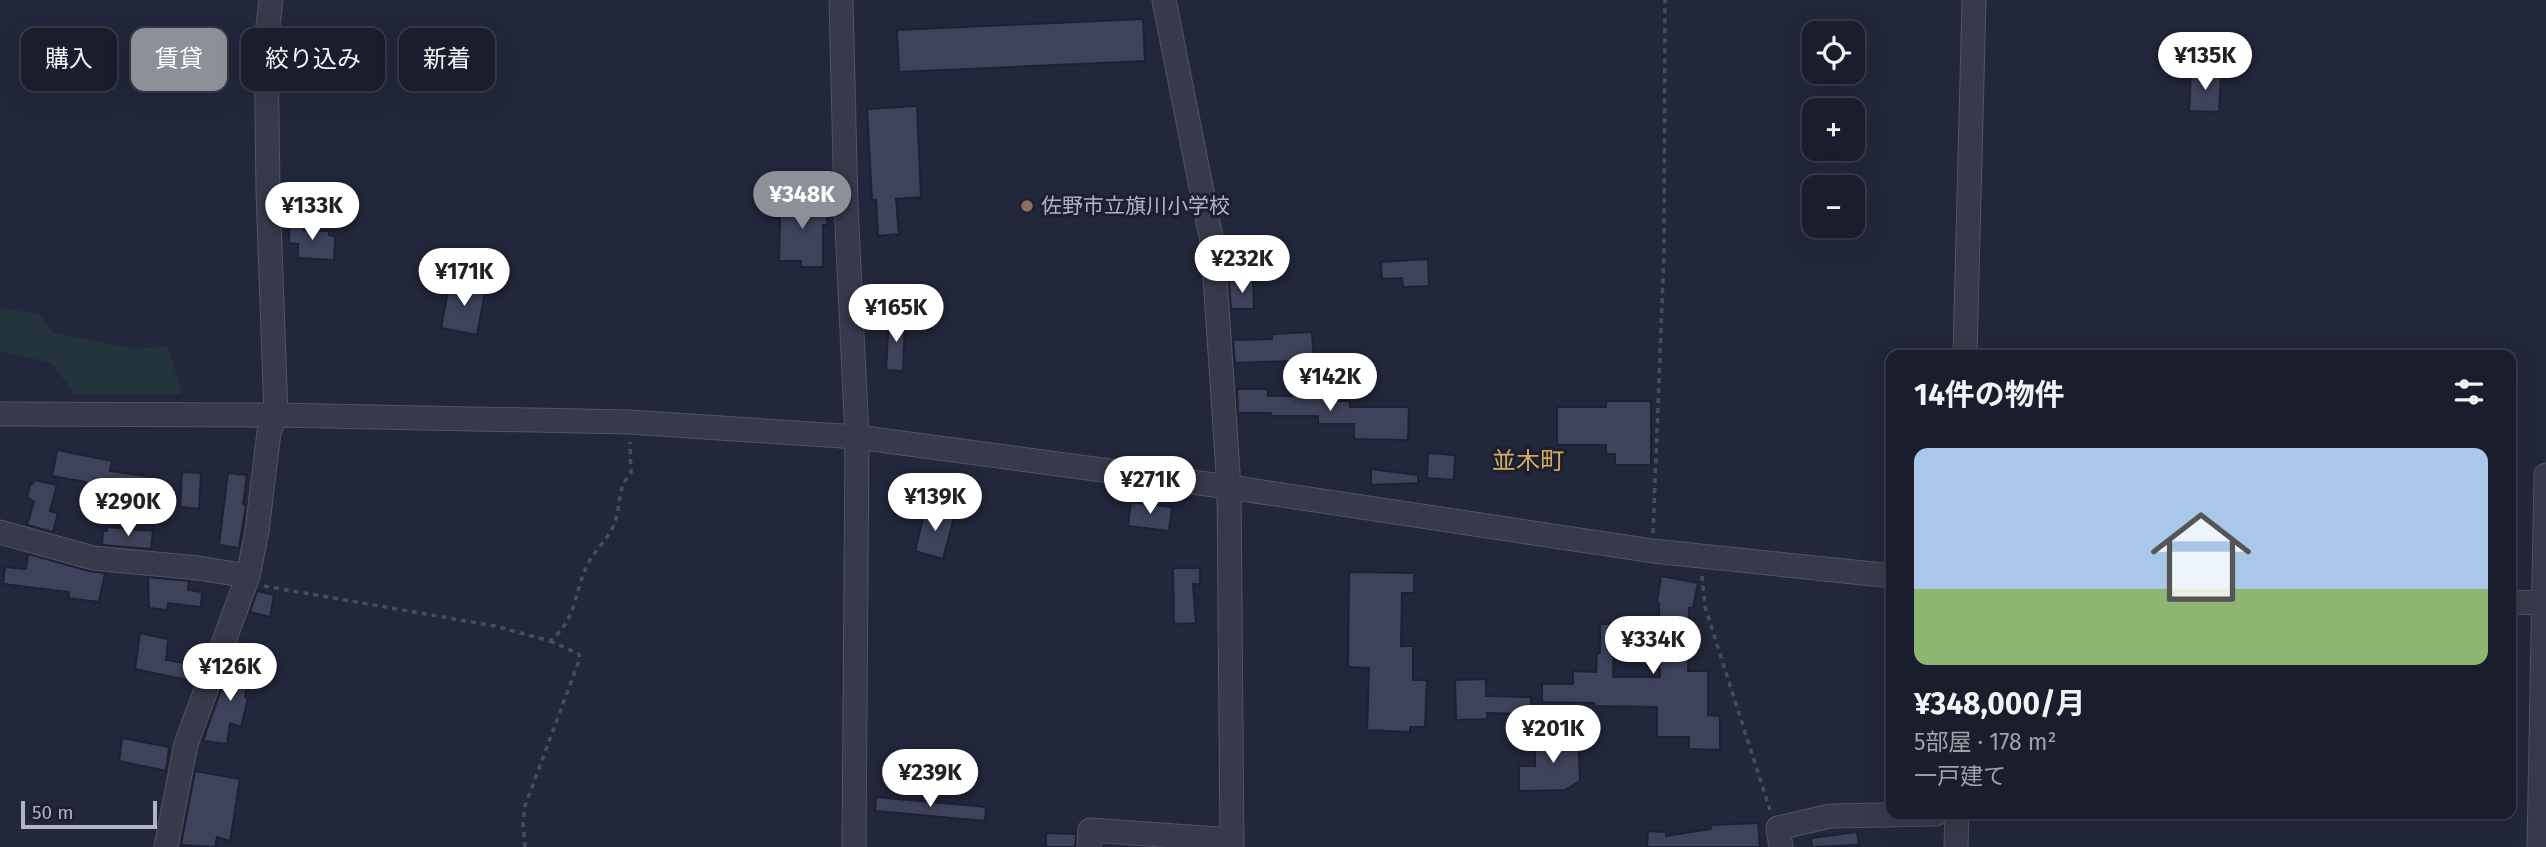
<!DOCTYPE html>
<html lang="ja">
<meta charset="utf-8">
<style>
:root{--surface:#1a1d2c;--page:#272a38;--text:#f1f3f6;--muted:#9fa2a9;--line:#383b48;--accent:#8c9099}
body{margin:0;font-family:"Fira Sans","Noto Sans JP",sans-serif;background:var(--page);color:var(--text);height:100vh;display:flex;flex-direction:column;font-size:26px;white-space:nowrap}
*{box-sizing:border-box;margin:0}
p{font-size:23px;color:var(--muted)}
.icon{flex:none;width:38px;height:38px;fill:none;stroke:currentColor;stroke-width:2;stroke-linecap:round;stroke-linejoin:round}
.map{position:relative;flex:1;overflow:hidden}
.sheet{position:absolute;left:1886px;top:350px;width:630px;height:469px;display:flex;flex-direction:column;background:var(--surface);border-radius:14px;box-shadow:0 7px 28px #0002,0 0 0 2px var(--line)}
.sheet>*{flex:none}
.hud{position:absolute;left:21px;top:28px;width:665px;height:63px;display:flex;gap:14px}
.controls{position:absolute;left:1802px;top:21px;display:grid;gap:14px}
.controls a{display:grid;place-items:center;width:63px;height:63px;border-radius:14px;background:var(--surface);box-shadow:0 7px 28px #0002,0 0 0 2px var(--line);font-size:35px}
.scale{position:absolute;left:21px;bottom:18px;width:136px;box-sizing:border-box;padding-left:7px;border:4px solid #b1b4c7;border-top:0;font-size:19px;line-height:24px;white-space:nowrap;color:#b1b4c7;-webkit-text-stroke:5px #1b1f30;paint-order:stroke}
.price{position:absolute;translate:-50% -60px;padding:0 16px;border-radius:24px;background:#fff;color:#222;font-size:23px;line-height:46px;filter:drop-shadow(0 2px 4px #0008)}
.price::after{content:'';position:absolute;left:50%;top:42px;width:21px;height:16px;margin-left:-10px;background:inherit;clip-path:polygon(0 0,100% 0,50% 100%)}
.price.selected{background:var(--accent);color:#fff}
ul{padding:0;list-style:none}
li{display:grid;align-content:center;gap:14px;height:371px;padding:0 28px}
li+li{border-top:2px solid var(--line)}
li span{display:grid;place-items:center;height:217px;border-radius:14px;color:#555}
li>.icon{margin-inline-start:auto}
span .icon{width:126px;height:126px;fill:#fffc;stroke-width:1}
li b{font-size:30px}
h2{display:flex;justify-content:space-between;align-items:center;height:84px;padding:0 28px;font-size:30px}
.tag{padding:0 24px;border-radius:14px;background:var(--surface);box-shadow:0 7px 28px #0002,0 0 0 2px var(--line);font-size:24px;line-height:63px}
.tag.selected{background:var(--accent);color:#fff}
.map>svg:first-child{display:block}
</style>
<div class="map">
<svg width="2546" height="847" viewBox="0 0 2546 847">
<rect width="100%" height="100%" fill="#22273b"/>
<path fill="#24343c" d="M0,308L39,314L53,333L136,349L168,346L182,394H74L52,363L0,351Z"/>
<g fill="#3e435b" stroke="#1d2132" stroke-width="2">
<path d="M1143,19L1145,61L899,72L897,30Z"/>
<path d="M2191,72L2221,74L2219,112L2189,111Z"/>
<path d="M917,106L921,197L896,199L899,234L878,236L876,200H872L867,109Z"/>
<path d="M788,199L828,202L827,225H823V267H801V261H779L780,218H771V204L787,203Z"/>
<path d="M290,218L304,219V230L329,231V235L335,236L334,260L298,258V244L289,243Z"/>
<path d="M1428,259L1429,286L1403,287L1402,278L1382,279L1381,262Z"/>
<path d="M450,280L486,287L477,335L441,328Z"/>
<path d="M1253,280L1254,309H1231L1229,281Z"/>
<path d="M889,316L905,317L903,371L886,370Z"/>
<path d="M1312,332L1314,360L1235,363L1233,340L1272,339V334Z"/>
<path d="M1237,389H1268V396H1331V401H1350V407H1409L1408,440L1354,439V424H1318V416H1271V413H1238Z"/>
<path d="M1606,401H1651V465H1615V454H1606V445H1557V407H1606Z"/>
<path d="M57,450L112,461L110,471L153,477L151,494L145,493L144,502L114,497L115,492L85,486L86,482L52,476Z"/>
<path d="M1428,453L1455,455L1454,480L1427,478Z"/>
<path d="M1371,469L1418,475V483L1371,485Z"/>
<path d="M182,472L201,473L199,509L180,507Z"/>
<path d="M228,473L247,475L243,504L246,505L239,548L219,545Z"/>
<path d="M34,480L57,485L50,511L58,513L53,532L27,525L34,502L27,497L31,483L33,484Z"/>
<path d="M1131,502L1172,507L1169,531L1128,526Z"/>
<path d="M926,507L955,514L943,559L915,551Z"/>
<path d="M107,527L153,531L151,549L102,545L103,531H107Z"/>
<path d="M28,554L89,571L105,573L99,602L68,598L69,592L3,584L5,567L26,569Z"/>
<path d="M1173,568H1200V584H1193L1196,623L1174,624Z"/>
<path d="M1349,572L1414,573V593H1402L1401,646H1413V680H1427L1425,727H1410V732L1367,730L1369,668L1348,667Z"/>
<path d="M1661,576L1698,583L1693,608H1689L1688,671H1708V715L1720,716V750L1689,749V737H1657V707L1594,706V703L1542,702V684H1573V671L1596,672L1597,653H1600V624H1625V644H1614L1613,677H1660L1659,603L1657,602Z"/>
<path d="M148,577L189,581L188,590L202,592L201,607L168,603L167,610L149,608Z"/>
<path d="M257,591L274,595L270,617L250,612Z"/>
<path d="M140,633L168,639L166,660L197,665L195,678L187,677V680L135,669Z"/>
<path d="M235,653L251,656L245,697L248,698L241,727L230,723L227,744L203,741L221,690L227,693Z"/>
<path d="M1486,679V696L1531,697V714L1487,713V719L1456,720L1455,680Z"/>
<path d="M1578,733L1580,781L1565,790L1519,791V766H1535V750L1545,749V735Z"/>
<path d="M122,738L169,747L166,771L119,761Z"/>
<path d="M195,771L240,779L230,841L217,837L215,847L181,845Z"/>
<path d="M876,797L986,807L985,821L875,811Z"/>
<path d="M1758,823L1760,847H1647L1648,831L1666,832V836L1711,829L1710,825Z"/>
<path d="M1857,832L1859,845L1812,847L1811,838Z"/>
<path d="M1046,833L1076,834L1075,847H1046Z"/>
</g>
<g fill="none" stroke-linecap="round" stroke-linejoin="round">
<defs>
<g id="minor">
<path d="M841,0L846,205L857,437L854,847"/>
<path d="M1164,0L1213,247L1229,487L1232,847"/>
<path d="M1965,355L1974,0"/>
<path d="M0,414L276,415L629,422L857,437L1229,487L1653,551L1892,576"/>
<path d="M0,532L93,558L198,568L248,576"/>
<path d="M2511,602L2546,603"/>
<path d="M166,847L186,744L248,576L257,531L269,432L276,415L268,191L266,42L271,0"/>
<path d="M1089,847L1090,830L1232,840"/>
<path d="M1781,847L1778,828L1830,816L1936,814"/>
<path d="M1956,847L1957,814"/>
<path d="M2539,847L2546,475"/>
</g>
</defs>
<use href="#minor" stroke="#515466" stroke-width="25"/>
<g stroke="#425159" stroke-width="3.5" stroke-dasharray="5 5" stroke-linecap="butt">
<path d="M1653,533L1664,254L1665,0"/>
<path d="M1702,576L1705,607L1770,810"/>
<path d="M264,586L495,626L550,641C579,617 573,590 590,560C599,545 612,535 616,518C621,501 618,486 631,473L630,442"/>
<path d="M525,847L523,823L525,806L580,658L579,654L550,641"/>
</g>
<use href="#minor" stroke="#363a4b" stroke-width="23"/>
</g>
<circle fill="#8d6e63" stroke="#1b1f30" stroke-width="2.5" cx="1027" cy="206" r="7"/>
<g text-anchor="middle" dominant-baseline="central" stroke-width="6" stroke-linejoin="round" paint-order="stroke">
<g font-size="21" fill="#b1b4c7" stroke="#1b1f30" text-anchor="start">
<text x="1041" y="206">佐野市立旗川小学校</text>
</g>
<g font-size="24" fill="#d5ad5e" stroke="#1b1f30">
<text x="1528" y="461">並木町</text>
</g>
</g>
</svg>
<div class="controls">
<a><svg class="icon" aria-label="locate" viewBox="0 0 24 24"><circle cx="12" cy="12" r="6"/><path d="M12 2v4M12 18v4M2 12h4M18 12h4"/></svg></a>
<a>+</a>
<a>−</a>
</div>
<div class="scale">50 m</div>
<b class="price" style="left:2205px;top:92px">¥135K</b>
<b class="price selected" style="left:802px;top:231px">¥348K</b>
<b class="price" style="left:312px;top:242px">¥133K</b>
<b class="price" style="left:1242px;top:295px">¥232K</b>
<b class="price" style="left:464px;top:308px">¥171K</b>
<b class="price" style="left:896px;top:344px">¥165K</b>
<b class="price" style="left:1330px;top:413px">¥142K</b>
<b class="price" style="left:1150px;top:516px">¥271K</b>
<b class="price" style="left:935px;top:533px">¥139K</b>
<b class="price" style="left:128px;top:538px">¥290K</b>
<b class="price" style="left:1653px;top:676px">¥334K</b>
<b class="price" style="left:230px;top:703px">¥126K</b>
<b class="price" style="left:1553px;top:765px">¥201K</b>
<b class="price" style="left:930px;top:809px">¥239K</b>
<div class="hud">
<a class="tag">購入</a>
<a class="tag selected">賃貸</a>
<a class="tag">絞り込み</a>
<a class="tag">新着</a>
</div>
<section class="sheet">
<h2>14件の物件<svg class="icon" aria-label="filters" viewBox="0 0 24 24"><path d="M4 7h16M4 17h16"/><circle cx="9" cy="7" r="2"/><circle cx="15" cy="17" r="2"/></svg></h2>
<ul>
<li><span style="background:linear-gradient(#a9c7e8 65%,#8fb573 0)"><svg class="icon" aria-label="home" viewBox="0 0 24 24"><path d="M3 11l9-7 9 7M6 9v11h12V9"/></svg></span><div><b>¥348,000/月</b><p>5部屋 · 178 m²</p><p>一戸建て</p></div></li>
</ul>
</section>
</div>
